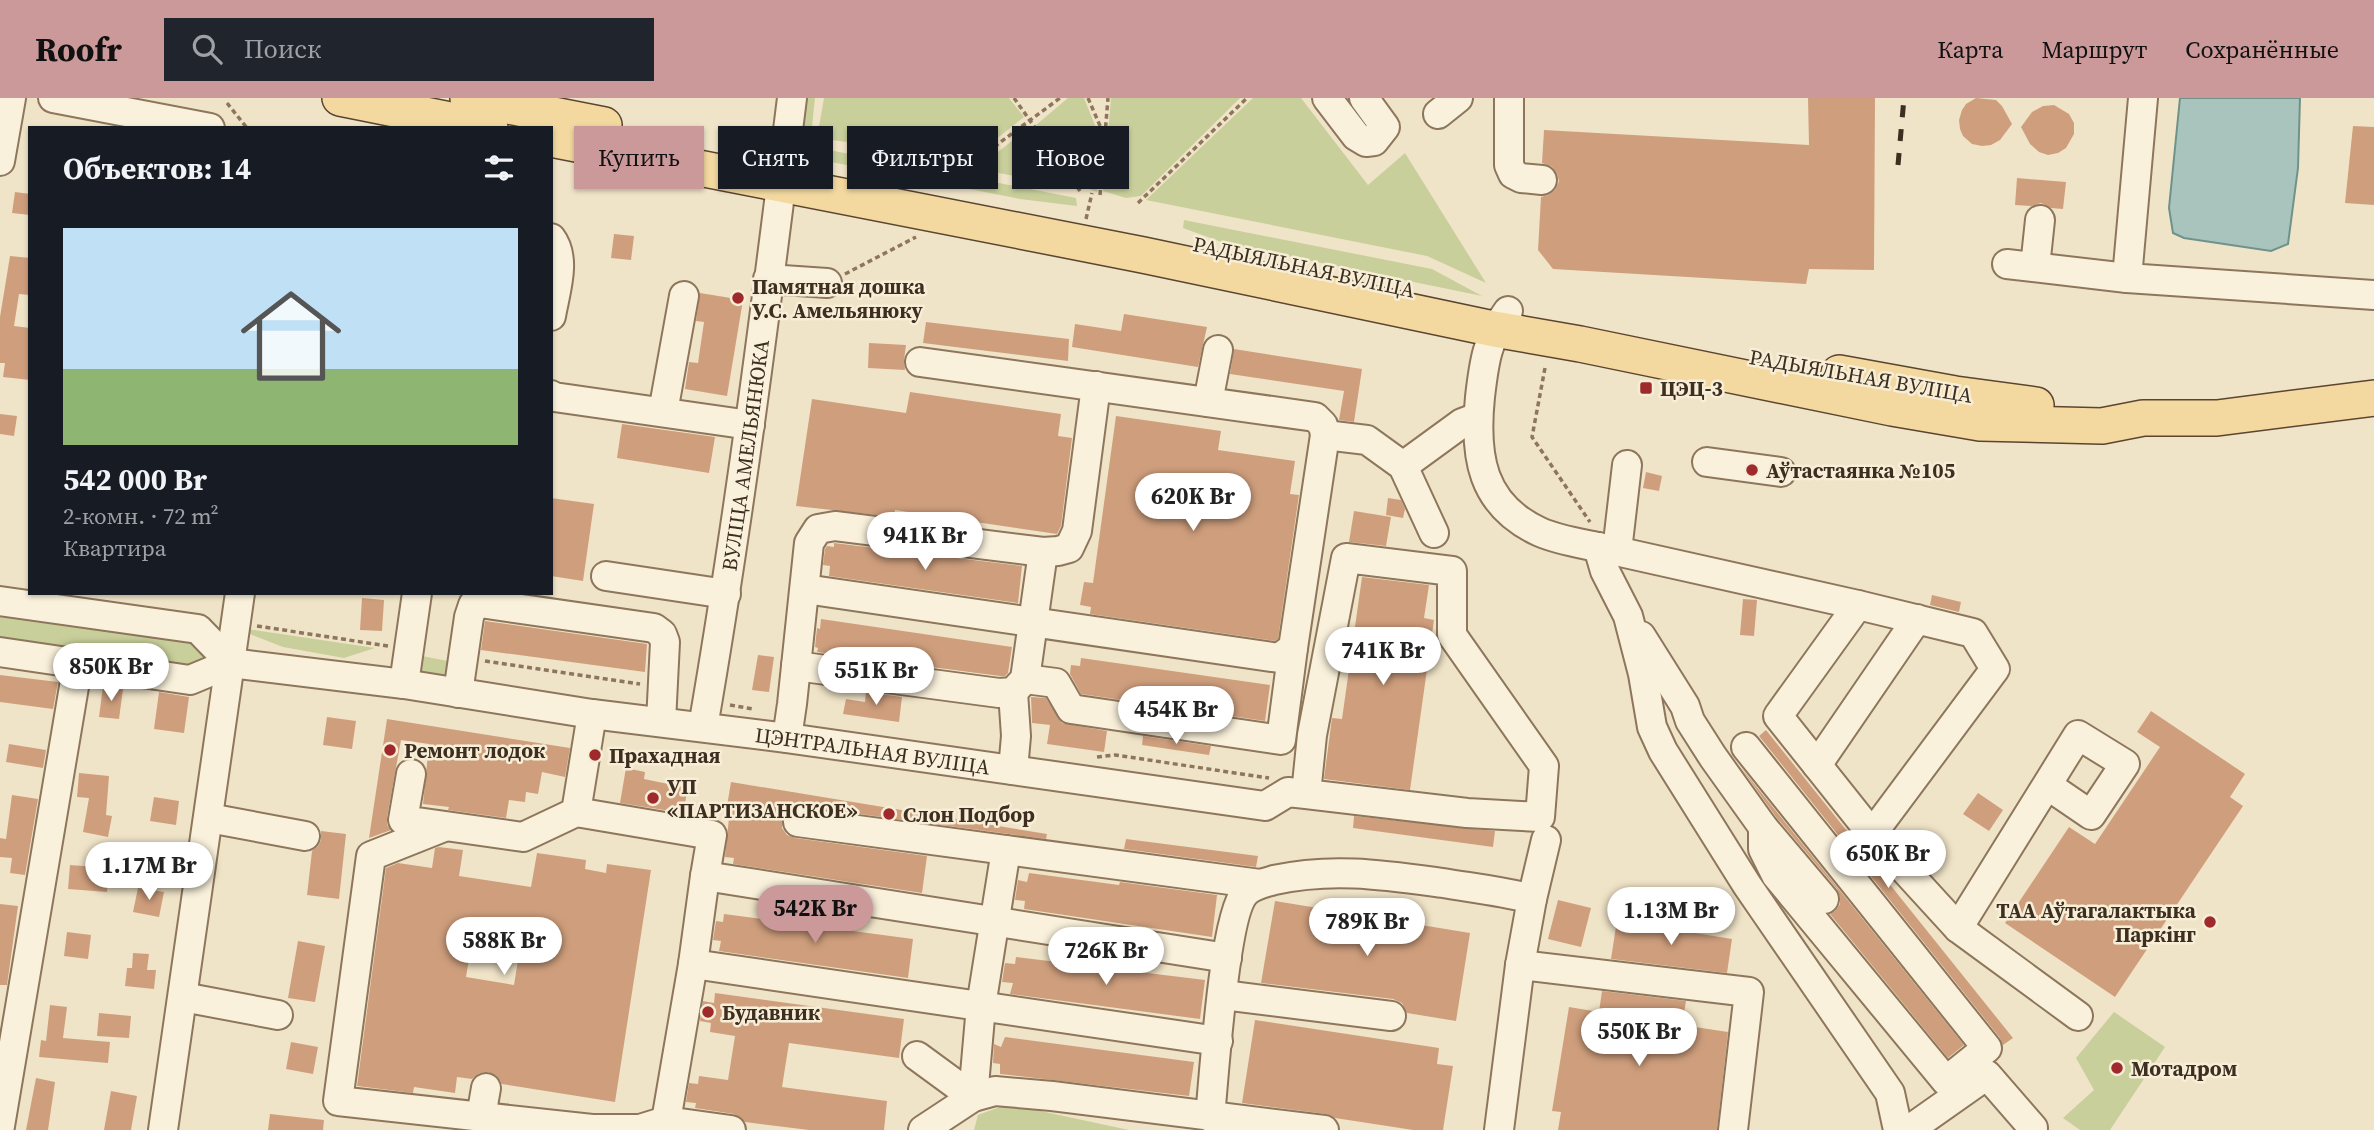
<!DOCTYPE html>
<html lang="ru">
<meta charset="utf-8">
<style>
:root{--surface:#171b24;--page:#20242c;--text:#f1f3f6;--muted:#9ea1a6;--accent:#cc999b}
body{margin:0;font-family:"Source Serif 4",serif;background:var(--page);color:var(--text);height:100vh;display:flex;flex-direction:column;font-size:26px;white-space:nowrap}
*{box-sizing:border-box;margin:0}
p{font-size:23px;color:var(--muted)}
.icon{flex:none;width:38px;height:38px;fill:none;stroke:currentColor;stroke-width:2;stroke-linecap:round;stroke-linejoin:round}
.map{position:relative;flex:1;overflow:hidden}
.side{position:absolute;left:28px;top:28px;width:525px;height:469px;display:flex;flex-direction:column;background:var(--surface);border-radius:0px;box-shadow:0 2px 5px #0004}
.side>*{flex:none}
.top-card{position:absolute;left:574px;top:28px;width:665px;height:63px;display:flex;gap:14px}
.price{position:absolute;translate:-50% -60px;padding:0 16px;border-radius:24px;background:#fff;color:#222;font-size:23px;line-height:46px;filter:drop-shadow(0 2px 4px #0008)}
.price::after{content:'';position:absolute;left:50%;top:42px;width:21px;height:16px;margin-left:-10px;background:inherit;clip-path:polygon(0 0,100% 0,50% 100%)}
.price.active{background:var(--accent);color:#111}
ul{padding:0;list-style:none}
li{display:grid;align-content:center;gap:14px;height:371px;padding:0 35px}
li span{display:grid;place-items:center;height:217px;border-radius:0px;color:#555}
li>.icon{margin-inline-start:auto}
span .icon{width:126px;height:126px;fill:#fffc;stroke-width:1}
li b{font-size:30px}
h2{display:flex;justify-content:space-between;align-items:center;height:84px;padding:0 35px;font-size:30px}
.pill{padding:0 24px;border-radius:0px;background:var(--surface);box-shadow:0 2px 5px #0004;font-size:24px;line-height:63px}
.pill.active{background:var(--accent);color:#111}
header{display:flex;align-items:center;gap:42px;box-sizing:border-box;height:98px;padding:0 35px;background:var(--accent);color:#111}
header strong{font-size:33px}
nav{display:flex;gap:38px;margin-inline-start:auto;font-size:24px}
.search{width:490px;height:63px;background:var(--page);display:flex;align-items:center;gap:18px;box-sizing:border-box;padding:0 24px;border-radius:0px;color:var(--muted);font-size:26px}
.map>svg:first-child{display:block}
</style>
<header>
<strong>Roofr</strong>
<div class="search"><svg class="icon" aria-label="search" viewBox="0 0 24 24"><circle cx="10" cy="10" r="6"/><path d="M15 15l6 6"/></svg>Поиск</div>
<nav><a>Карта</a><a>Маршрут</a><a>Сохранённые</a></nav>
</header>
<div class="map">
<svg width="2374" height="1032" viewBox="0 0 2374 1032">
<rect width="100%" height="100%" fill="#f0e4c8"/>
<g fill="#c9cf9b">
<path d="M801,0H815L811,38L796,33Z"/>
<path d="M824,0H1009L1024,19L971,61L817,40Z"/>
<path d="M1068,0H1084L1101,42L1097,94L1078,87L1036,27Z"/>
<path d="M1111,0H1240L1141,98L1126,100L1103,93Z"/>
<path d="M1253,0H1301L1368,87L1405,55L1486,185L1427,158L1146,102Z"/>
<path d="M1030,29L1072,88L976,71Z"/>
<path d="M798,46L1076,100L1077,108L1020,101L821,62L801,53Z"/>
<path d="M1184,122L1432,171L1482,198L1224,145L1183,130Z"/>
<path d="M0,515L205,545L211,552L203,571L0,543Z"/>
<path d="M247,531L375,550L344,560L283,549L247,535Z"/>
<path d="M422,558L458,565L448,581L424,576L419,570Z"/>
<path d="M2114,914L2165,949L2110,1032H2080L2063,1020L2094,992L2076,960Z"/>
<path d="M1008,1006L1129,1032H974L978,1017Z"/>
</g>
<path fill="#a9c4bc" stroke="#6f938a" stroke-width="2" d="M2180,0H2300L2298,70L2288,146L2271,153L2184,140L2173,135L2169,110Z"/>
<g fill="#cf9f7d" fill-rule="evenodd">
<path d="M1808,0H1875L1874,172L1809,171L1806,186L1553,171L1538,152L1541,99L1548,97L1555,92L1559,83L1557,76L1552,69L1542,65L1544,32L1809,47Z"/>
<path d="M1976,0L1996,2L2002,8L2012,26L2000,42L1991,47L1982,48L1972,46L1963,38L1960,31L1959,22L1962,12L1966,6Z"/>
<path d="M2054,7L2069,16L2074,25V36L2066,50L2058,55L2048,57L2039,54L2030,46L2021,29L2032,14L2043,8Z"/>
<path d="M2353,28L2374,29V107L2345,105Z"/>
<path d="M2017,80L2066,84L2063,111L2051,110L2041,105L2031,108L2015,107Z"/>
<path d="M15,94L30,96V117L12,115Z"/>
<path d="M614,136L634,138L631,162L611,160Z"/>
<path d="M10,158L30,160V197L19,196L14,228L30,230V282L3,279L5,265H0V219Z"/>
<path d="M700,195L743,202L727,298L685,291L689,264L698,265L704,224L696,223Z"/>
<path d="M1124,216L1207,229L1198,269L1072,249L1075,226L1121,233Z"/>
<path d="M926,224L1069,241L1068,263L923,245Z"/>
<path d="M869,245L906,247L904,262L905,272L868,270Z"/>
<path d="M1234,251L1362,271L1354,324L1339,322L1344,293L1230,276Z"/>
<path d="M910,294L1061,316L1058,338L1072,340L1061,428L1057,436L895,412L894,419L796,408L812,301L906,315Z"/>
<path d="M0,316L17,318L14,338L0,336Z"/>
<path d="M1116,318L1221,333L1218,352L1295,363L1290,396L1299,397L1278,541L1275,543L1090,516L1091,509L1080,507L1084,484L1093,485Z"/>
<path d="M622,326L715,339L709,375L617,360Z"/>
<path d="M1646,374L1662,378L1659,393L1643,390Z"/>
<path d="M551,400L594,406L583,483L551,478Z"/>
<path d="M1388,400L1401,402L1405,411L1403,420L1386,417Z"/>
<path d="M1354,413L1391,419L1386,448L1349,444Z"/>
<path d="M834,445L1022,468L1018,505L829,478L830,468L823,467L825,451L827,448L834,449Z"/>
<path d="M1362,479L1429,487L1424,520L1434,522L1410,692L1324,681L1332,620L1342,621Z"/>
<path d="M1932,497L1961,504L1959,514L1930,507Z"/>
<path d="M362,500L384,502L382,533L360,532Z"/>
<path d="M1743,501L1757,502L1754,538L1740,537Z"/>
<path d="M821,521L1012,549L1008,575L1005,578H1000L817,554L818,550L815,549L817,530L820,531Z"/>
<path d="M485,523L647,546L645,574L481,552Z"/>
<path d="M758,557L774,559L769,594L752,592Z"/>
<path d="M1081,560L1270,587L1265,623L1081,596L1070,576L1071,567L1080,568Z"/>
<path d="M0,577L58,584L53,611L0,604Z"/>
<path d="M103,588L123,591L119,621L99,619Z"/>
<path d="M159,594L189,599L184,635L154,631Z"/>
<path d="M866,594L902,599L899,624L843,616L846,601L865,604Z"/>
<path d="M1031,599L1046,600L1062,625L1107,633L1104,654L1047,646L1050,627L1032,625Z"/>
<path d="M2151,613L2245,676L2230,699L2243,708L2115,899L2005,825L2069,729L2095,746L2160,649L2137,634Z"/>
<path d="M327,619L356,623L352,651L323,647Z"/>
<path d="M387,621L570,650L565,679L542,674L538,696L526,694L525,704L509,702L506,720L448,712L449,709L423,706L429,646L401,642L387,719V727L391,732L369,740Z"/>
<path d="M1766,632L2013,940L2003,947L2000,940L1759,638Z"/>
<path d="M1143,638L1211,648L1209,657L1142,647Z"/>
<path d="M9,646L46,652L43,670L6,664Z"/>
<path d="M1739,667L1964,947L1948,960L1830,816L1835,813L1840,806V799L1837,791L1776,719Z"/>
<path d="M626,670L645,674L644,681L688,690L683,715L620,705Z"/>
<path d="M79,675L109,678L106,717L112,718L108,739L83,734L89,700L77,699Z"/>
<path d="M731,684L1047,736L1046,741L800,708L791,709L785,713L782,722V730L787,737L795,740L927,758L922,795L733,766L734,760L725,759L729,720H725Z"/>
<path d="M1978,695L2003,712L1989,733L1963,716Z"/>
<path d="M12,697L38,701L25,777L10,775L12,760L0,759V740L6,741Z"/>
<path d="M154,699L179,703L176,727L150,723Z"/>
<path d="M1354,718L1495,733L1493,749L1353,730Z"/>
<path d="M321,733L346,736L339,801L307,797L312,753L318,748L321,742Z"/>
<path d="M1126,741L1258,758L1256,769L1124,751Z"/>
<path d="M439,749L463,752L459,778L531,789L537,755L586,762L585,771L606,775L607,766L651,772L615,1004L502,986L497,978L488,974L480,975L472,981L457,979L455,995L414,989L413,995L357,988L386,770L398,765L432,770L435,750ZM474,830L522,838L514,887L466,879Z"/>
<path d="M70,767L109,770L107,794L68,791Z"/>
<path d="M1029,775L1119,787L1120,784L1217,797L1212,839L1024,811L1025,803L1015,802L1018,782L1027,784Z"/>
<path d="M138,790L164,794L159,819L133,814Z"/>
<path d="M1558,802L1591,810L1581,849L1548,841Z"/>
<path d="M1275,803L1470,835L1456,923L1407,915L1402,905L1393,901L1261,885Z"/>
<path d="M0,806L18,808L7,887H0Z"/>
<path d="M724,816L913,841L908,880L719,853L721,843L713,842L716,823L723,824Z"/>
<path d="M1617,822L1667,830L1668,824L1690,827L1689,834L1732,841L1727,875L1611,861Z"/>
<path d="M67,834L91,837L88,861L64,858Z"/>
<path d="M298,843L325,848L315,904L288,900Z"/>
<path d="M133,855L149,856L147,872H156L154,891L125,888L127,870H132Z"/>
<path d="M1016,859L1205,882L1200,921L1010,896L1013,885L1002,884L1005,865L1015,866Z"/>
<path d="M1602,893L1686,903L1682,927L1728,934L1717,1032H1558L1561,1014L1552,1013L1569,909L1599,914Z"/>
<path d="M715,895L904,921L899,960L789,945L782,989L887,1003L884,1032H809L745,1024L734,1016L695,1010L696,1005L686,1004L689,985L698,986L699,978L728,982L735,938L710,934L711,925L700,923L703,903L714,905Z"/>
<path d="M50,907L67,909L63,940L110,944L108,965L39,959L41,942L46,943Z"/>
<path d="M99,915L131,918L129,940L97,938Z"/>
<path d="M1255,922L1439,950L1437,966L1453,968L1443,1032H1413L1335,1020L1326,1016L1242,1005Z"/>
<path d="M1005,939L1194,964L1189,998L1000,976V966L993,965L994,946L1001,949Z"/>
<path d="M291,944L318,949L313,976L286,971Z"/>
<path d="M36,980L55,984L48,1032H26Z"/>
<path d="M111,993L137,998L131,1032H104Z"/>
<path d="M270,1016L324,1022L323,1032H268Z"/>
</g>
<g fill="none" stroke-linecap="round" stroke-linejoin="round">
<defs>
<g id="minor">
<path d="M53,0L210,30"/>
<path d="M1327,0L1356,38L1366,44L1374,43L1385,29L1364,0"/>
<path d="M1509,0V67L1513,76L1521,80L1542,82"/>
<path d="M2143,0L2127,180L2374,197"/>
<path d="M1438,16L1458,0"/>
<path d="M0,63L11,0"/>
<path d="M551,140C567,161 555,194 551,218"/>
<path d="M2007,166L2127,180"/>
<path d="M2035,169L2040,122"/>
<path d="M768,181L827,185"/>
<path d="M1508,213C1487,241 1484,264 1480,299C1474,358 1481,407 1540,434C1558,442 1579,445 1598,449L1605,473L1628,518L1643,576L1652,629L1663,653L1747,787L1890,995L1898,1032"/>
<path d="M551,297L554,299L750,327"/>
<path d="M1208,304L1218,252"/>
<path d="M663,314L684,198"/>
<path d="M1325,337L1367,342L1403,368L1434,435"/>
<path d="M1707,364L1781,374"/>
<path d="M1403,368L1462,325L1478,319"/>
<path d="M1598,449L1858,507L1973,535L1995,571L1872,736"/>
<path d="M1617,453L1627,367"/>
<path d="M606,478L726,496"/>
<path d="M805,491L1279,560L1293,550L1325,337L1323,327L1315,319L920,264"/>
<path d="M0,503L198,531L231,565"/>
<path d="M1858,507L1778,618L1872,736L1958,830L2078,918"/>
<path d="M1641,538L1685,608L1690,623L1713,659L1763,729L1824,801"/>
<path id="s1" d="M0,554L190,582L231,565L404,586L592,616L787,640L1265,708L1288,694L1306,696L1467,715L1540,719L1544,668L1452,537V473L1346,460L1312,637L1306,696"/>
<path d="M796,568L999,595L1013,594L1025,581L1043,454"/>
<path d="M1025,581L1056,585L1071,611L1281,642L1293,550"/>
<path d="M404,586L417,495"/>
<path d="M458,595L469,519L473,507L480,505L654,530L662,536L665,544L661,624"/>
<path id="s2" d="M703,629C739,421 766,210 792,0"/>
<path d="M787,640L792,606L809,445L818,431L835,428L1043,454L1058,453L1069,450L1077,433L1096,288"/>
<path d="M1746,649L1987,950L1946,983L1776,777L1763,751V729"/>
<path d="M1817,667L1917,521"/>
<path d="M1013,672L1016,638L1013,594"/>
<path d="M411,676L403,722L523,739L576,714L712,737L705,778L1227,860"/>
<path d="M576,714L592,616"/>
<path d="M209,720L305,738"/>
<path d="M798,724L1260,786"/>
<path d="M444,729L371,758L338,1003L592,1031H640L666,1023L731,1032"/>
<path d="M1532,801L1546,742"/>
<path d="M1958,830L2078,637L2125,666L2091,717L2047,687"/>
<path d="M693,866L1218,943"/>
<path d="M1520,867L1749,894L1733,1032"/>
<path d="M1223,897L1391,918"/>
<path d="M183,899L278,917"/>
<path d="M917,958L973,999"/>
<path d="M973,999L981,908L1006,752"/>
<path d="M481,1019L486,990"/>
<path d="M1210,1019C1214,979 1224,818 1245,795C1252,787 1265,785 1274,782C1333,769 1384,777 1443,785C1473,790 1502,793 1532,801L1520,867L1499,1032"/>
<path d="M666,1023L693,866L705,778"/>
<path d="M1916,1027L1987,977L2033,1030"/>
<path d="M0,1028L78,565"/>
<path d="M163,1032L240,495"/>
<path d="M923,1032L973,999L995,993L1052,998L1324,1032"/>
</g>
<g id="major">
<path d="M340,0L490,30"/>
<path d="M468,0L604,27"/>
<path d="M551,41L1143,157L1494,231L1580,246L1892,310L1980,325L2102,328L2143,320H2217L2374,300"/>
<path d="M1839,275L1955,296L2036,307"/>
</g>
</defs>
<use href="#minor" stroke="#8d765c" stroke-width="32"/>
<use href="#major" stroke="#5b4430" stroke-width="38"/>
<g stroke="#8d765c" stroke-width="3.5" stroke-dasharray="5 3.5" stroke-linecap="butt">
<path d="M1014,0L1080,93"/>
<path d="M1088,0L1104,37"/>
<path d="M227,5L247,30"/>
<path d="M967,69L1060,0"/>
<path d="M1100,97L1108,0"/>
<path d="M1138,105L1247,0"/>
<path d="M1086,121L1092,95"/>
<path d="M845,176L916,139"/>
<path d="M1545,270L1532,339L1590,424"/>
<path d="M257,528L388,548"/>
<path d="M485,563L640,586"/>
<path d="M730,607L753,611"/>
<path d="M1097,659L1115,657L1269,680"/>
</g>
<use href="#minor" stroke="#faf1dc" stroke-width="28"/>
<use href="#major" stroke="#f3d9a0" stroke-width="35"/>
<path stroke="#3d2e20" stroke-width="5" stroke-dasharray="12 12" stroke-linecap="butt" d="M1898,67L1904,0"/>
</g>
<g fill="#9e2a2b" stroke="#f7eed8" stroke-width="2.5">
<circle cx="738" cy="200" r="7"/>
<rect x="1639" y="283" width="14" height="14" rx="3.5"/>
<circle cx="1752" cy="372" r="7"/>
<circle cx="390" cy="652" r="7"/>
<circle cx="595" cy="657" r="7"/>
<circle cx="653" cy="700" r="7"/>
<circle cx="889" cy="716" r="7"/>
<circle cx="2210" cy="824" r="7"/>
<circle cx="708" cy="914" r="7"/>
<circle cx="2117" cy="970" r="7"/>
</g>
<g text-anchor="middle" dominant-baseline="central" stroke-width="5" stroke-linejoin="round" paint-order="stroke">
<g font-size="21" fill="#3d2e20" stroke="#f7eed8">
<text transform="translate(1304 169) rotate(12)">РАДЫЯЛЬНАЯ ВУЛІЦА</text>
<text transform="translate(1861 278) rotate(10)">РАДЫЯЛЬНАЯ ВУЛІЦА</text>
<text stroke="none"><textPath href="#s2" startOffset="275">ВУЛІЦА АМЕЛЬЯНЮКА</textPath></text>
<text stroke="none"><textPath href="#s1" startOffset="884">ЦЭНТРАЛЬНАЯ ВУЛІЦА</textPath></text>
</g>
<g font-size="21" font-weight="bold" fill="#3d2e20" stroke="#f7eed8" text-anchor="start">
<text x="752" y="188">Памятная дошка<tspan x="752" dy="24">У.С. Амельянюку</tspan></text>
<text x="1660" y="290">ЦЭЦ-3</text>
<text x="1766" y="372">Аўтастаянка №105</text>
<text x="404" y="652">Ремонт лодок</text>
<text x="609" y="657">Прахадная</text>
<text x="667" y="688">УП<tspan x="667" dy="24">«ПАРТИЗАНСКОЕ»</tspan></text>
<text x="903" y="716">Слон Подбор</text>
<text x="2196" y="812" text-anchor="end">ТАА Аўтагалактыка<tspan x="2196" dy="24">Паркінг</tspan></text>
<text x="722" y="914">Будавник</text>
<text x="2131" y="970">Мотадром</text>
</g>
</g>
</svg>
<b class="price" style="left:1193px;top:435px">620K Br</b>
<b class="price" style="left:925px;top:474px">941K Br</b>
<b class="price" style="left:1383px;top:589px">741K Br</b>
<b class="price" style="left:111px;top:605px">850K Br</b>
<b class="price" style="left:876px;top:609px">551K Br</b>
<b class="price" style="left:1176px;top:648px">454K Br</b>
<b class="price" style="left:1888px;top:792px">650K Br</b>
<b class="price" style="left:149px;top:804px">1.17M Br</b>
<b class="price active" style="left:815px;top:847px">542K Br</b>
<b class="price" style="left:1671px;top:849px">1.13M Br</b>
<b class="price" style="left:1367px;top:860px">789K Br</b>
<b class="price" style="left:504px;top:879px">588K Br</b>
<b class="price" style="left:1106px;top:889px">726K Br</b>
<b class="price" style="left:1639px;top:970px">550K Br</b>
<div class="top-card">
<a class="pill active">Купить</a>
<a class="pill">Снять</a>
<a class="pill">Фильтры</a>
<a class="pill">Новое</a>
</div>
<section class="side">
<h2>Объектов: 14<svg class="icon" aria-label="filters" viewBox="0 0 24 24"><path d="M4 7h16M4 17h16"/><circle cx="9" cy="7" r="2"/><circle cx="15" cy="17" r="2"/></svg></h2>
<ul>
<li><span style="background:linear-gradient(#bfe0f5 65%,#8fb573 0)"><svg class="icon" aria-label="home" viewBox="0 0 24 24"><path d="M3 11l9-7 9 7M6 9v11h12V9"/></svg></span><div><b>542 000 Br</b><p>2-комн. · 72 m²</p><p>Квартира</p></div></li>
</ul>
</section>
</div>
